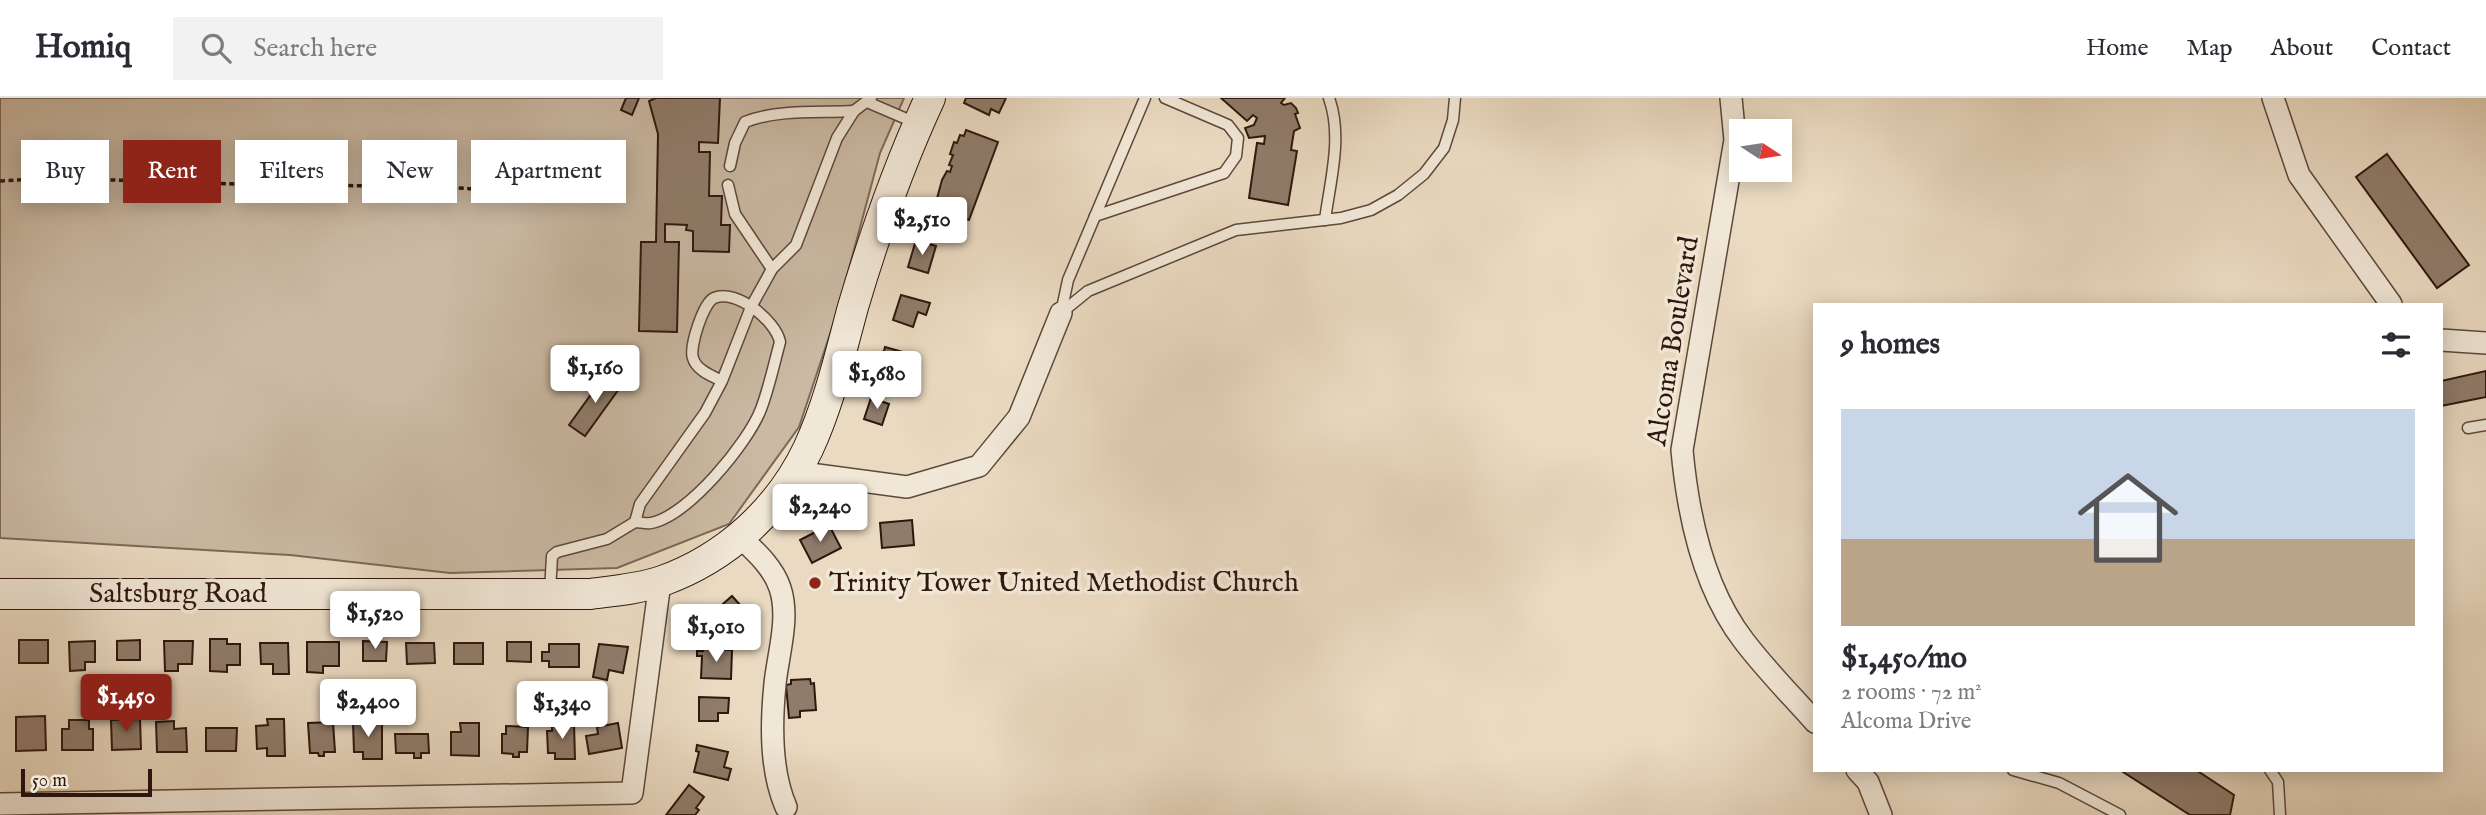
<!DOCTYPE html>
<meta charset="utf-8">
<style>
:root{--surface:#fff;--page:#f2f2f3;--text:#2b2b33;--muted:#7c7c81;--line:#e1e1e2;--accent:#8f2418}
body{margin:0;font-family:"IM FELL English",serif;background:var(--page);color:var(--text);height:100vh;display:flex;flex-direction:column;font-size:26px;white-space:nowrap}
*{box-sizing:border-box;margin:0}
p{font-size:23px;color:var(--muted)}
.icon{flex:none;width:38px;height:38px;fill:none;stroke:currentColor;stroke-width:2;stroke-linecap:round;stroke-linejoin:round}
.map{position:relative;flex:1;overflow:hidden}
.sheet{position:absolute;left:1813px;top:205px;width:630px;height:469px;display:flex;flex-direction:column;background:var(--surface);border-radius:0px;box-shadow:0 4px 18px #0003}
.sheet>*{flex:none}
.top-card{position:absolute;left:21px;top:42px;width:665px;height:63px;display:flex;gap:14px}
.needle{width:46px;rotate:102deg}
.controls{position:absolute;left:1729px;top:21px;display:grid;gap:14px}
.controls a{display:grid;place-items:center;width:63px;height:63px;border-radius:0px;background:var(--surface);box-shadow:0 4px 18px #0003;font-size:35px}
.scale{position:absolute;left:21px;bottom:18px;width:131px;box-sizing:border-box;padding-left:7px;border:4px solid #2e170e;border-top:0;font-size:19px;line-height:24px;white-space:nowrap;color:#2e170e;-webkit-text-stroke:5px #f1e7d7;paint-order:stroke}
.price{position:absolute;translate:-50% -60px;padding:0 16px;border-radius:7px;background:#fff;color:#222;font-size:23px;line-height:46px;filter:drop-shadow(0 2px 4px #0008)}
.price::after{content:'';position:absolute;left:50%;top:42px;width:21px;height:16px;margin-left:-10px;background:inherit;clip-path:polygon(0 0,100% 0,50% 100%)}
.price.current{background:var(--accent);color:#fff}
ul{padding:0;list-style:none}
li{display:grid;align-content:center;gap:14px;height:371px;padding:0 28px}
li+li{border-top:2px solid var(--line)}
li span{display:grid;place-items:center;height:217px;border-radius:0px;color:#555}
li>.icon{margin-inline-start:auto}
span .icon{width:126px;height:126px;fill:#fffc;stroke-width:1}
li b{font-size:30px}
h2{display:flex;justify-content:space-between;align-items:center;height:84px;padding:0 28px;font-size:30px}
.pill{padding:0 24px;border-radius:0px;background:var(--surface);box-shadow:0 4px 18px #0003;font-size:24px;line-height:63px}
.pill.current{background:var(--accent);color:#fff}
header{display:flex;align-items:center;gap:42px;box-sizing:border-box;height:98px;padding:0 35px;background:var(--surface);border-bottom:2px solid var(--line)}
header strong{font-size:33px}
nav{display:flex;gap:38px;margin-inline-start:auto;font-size:24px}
.search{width:490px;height:63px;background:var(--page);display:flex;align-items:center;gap:18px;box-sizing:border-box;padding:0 24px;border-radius:0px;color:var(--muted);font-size:26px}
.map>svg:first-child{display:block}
</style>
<header>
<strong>Homiq</strong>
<div class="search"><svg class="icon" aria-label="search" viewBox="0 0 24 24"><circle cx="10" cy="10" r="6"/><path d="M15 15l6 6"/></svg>Search here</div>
<nav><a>Home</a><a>Map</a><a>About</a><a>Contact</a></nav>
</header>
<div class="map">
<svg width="2486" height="717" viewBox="0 0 2486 717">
<rect width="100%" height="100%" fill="#eadac1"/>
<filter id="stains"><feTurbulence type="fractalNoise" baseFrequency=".00286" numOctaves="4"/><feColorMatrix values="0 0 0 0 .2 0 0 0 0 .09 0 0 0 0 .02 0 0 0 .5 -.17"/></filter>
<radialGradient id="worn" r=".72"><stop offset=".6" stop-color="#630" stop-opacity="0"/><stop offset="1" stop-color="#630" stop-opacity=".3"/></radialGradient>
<path fill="#cab9a3" stroke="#7c6858" stroke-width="2" d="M0,0H904L880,55L837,215L799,329L729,426L617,470L450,475L290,457L0,440Z"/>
<g fill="#907c6b" stroke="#2e170e" stroke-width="2">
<path d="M626,0H639L632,17L621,12Z"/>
<path d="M656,0H720L718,45L699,44V54H710L709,98H722L721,127H730L729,154L693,153V133L686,132L687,127L665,126V144H679L677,234L639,233L641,144H656L658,36L649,3Z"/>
<path d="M966,0H1006L999,15L991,11L989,17L964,5Z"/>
<path d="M1221,0H1285L1281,5L1284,7L1291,5L1296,10L1298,15L1295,16L1300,30L1294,33L1291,52L1297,53L1288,107L1249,100L1257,45L1264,46L1265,38L1249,40L1245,30L1254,27L1257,20L1253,17L1247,23Z"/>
<path d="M966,32L998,44L969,122L938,111L940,105L936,104L942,82L947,73L950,74L952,68L949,67L953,57L950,56L954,44L957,45L960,37L964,38Z"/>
<path d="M2387,56L2469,167L2437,190L2356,79Z"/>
<path d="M916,142L936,148L928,175L908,169Z"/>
<path d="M901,197L930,205L926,217L918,214L913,229L893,222Z"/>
<path d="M885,249L906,255L899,282L878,276Z"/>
<path d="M2486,273V299L2441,308V283Z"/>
<path d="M605,277L621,288L585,338L569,327Z"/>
<path d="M871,300L889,306L882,327L864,321Z"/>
<path d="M912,422L914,447L882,450L880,425Z"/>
<path d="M829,427L841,450L812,465L800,442Z"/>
<path d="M732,498L750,518L744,523L751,532L739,543L731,534L725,540L707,520Z"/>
<path d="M210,541H227V546H240V567H227V574L210,573Z"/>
<rect x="19" y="542" width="29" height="23"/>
<path d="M140,542V562H117V543Z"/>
<path d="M95,543V564H85V572L70,573L69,544Z"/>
<path d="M164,543H193L192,566H178V573H165Z"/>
<path d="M363,543L387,544L386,563H363Z"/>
<path d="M307,544H339V568H323V575L307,574Z"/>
<path d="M507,544H531V564L507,563Z"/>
<path d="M260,545H288L289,576H273V566H261Z"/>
<path d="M406,545H434L435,565L407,566Z"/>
<rect x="454" y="545" width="29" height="21"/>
<path d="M549,546H579V569H549V563H542V554H549Z"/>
<path d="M599,546L628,549L623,575L609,572L607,582L593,579Z"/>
<path d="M703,551L732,552L731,581L701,580L702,558H697V553H703Z"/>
<path d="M810,581L811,586L814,585L816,612L800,613V619L789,620L786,587L791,586V582Z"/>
<path d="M699,599L729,600L728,615H718V623H699Z"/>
<path d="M45,618L46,652L16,653V619Z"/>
<path d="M140,621L141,651L112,652L111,622Z"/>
<path d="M267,621H284L285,658H267V650L257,651L256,628L268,627Z"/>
<path d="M69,622H89V631H93V652H62V631H69Z"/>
<path d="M174,623V631L186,630L187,654H157L156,624Z"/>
<path d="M382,623V661H363V654H354L353,624Z"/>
<path d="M333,624L335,654H324V658H319L318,655H310L308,625Z"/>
<path d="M460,625H479V658L451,657V634H461Z"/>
<path d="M552,625H574L575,661H555V655H548L547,633H552Z"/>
<path d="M618,625L622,650L589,656L586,638L598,636L597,629Z"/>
<path d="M506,628L528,629L527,654H519V659H513V656L502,655V636H506Z"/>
<path d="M206,630H237L236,653H206Z"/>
<path d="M395,636H428L429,655H421V660H414V655H396Z"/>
<path d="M697,647L728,654L724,669L731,671L728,682L694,674L699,654L696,653Z"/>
<path d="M2120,672H2196L2234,697L2230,717H2190Z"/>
<path d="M689,687L704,699L696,710L699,712L695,717H666Z"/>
</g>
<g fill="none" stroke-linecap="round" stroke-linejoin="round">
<defs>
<g id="service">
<path d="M867,4L916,25"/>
<path d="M730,68L735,45L745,24C777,11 819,15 854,13"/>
<path d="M728,87L735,116L772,171"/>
<path d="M1095,118L1224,75L1236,58L1238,40L1228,27L1165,0"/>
<path d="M1325,122C1330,83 1343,39 1329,0"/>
<path d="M1061,215L1088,193L1236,132L1341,120L1371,112L1398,97L1424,76L1444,50L1453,22L1455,0"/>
<path d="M1061,215L1068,182L1145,0"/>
<path d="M722,283L705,315L640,406L635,424C640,424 646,426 651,425C688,418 748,345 761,311C769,290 774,266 780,244C776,223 736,190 714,200C703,205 689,250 693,260C696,272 712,278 722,283L751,209L772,171L796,147L837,40L854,13L871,0"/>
<path d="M2468,330L2486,327"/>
<path d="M550,494L552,458L557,454L607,441L635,424"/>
<path d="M2013,672L2059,685L2120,717"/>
<path d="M2270,672L2278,684L2280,717"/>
</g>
<g id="minor">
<path d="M1731,0L1735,42L1682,352C1688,418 1703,490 1744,543C1766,572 1791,597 1815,624"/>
<path d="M2273,0L2299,77L2391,206"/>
<path d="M2441,242L2486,245"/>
<path d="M795,374L907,389L979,368L1019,319L1061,215"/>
<path d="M740,439C756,454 773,469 780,490C790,520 778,556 775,586C771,626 770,672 786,709"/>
<path d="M1857,672L1868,684L1881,717"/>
<path d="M0,706L632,695L660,484"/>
</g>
<path id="secondary" d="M0,496H589C613,493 639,491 662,483C726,460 779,412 808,351C829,306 840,257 853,209C874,138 899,67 930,0"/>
</defs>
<use href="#service" stroke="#5d483b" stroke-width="13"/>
<use href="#minor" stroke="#5d483b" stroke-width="24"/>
<use href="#secondary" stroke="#2e170e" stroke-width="32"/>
<path stroke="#2e170e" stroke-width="3.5" stroke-dasharray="5 3.5" stroke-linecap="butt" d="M0,83L52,80L237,86L443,89L505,93L525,91L541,81"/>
<use href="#service" stroke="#f1e7d7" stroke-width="10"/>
<use href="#minor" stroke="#f1e7d7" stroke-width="21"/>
<use href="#secondary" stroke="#f1e7d7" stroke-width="30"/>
</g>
<circle fill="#8f2418" stroke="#f1e7d7" stroke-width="2.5" cx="815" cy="485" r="7"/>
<g text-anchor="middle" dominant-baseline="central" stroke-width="7" stroke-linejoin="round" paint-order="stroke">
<g font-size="28" fill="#2e170e" stroke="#f1e7d7">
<text transform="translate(1674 243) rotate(-81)">Alcoma Boulevard</text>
<text x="178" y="496">Saltsburg Road</text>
</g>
<g font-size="28" fill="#2e170e" stroke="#f1e7d7" text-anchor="start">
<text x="829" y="485">Trinity Tower United Methodist Church</text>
</g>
</g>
<rect width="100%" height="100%" filter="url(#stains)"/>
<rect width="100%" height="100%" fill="url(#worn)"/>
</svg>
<div class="controls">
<a><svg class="needle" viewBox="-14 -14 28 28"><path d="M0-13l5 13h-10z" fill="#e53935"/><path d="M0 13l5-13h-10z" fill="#7c7c81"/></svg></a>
</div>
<div class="scale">50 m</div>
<b class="price" style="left:922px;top:159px">$2,510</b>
<b class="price" style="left:595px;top:307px">$1,160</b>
<b class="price" style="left:877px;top:313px">$1,680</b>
<b class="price" style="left:820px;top:446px">$2,240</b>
<b class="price" style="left:375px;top:553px">$1,520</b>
<b class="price" style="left:716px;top:566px">$1,010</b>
<b class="price current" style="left:126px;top:636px">$1,450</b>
<b class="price" style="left:368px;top:641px">$2,400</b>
<b class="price" style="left:562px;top:643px">$1,340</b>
<div class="top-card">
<a class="pill">Buy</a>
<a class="pill current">Rent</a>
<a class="pill">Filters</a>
<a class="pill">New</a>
<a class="pill">Apartment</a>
</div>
<section class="sheet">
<h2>9 homes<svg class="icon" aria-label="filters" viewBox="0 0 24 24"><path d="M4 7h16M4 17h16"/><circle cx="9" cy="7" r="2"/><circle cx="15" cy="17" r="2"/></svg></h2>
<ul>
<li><span style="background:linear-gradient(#c9d6e8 60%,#b9a48a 0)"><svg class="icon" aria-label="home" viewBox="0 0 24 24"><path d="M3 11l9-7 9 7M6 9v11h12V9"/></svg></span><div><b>$1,450/mo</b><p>2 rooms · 72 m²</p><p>Alcoma Drive</p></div></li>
</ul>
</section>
</div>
